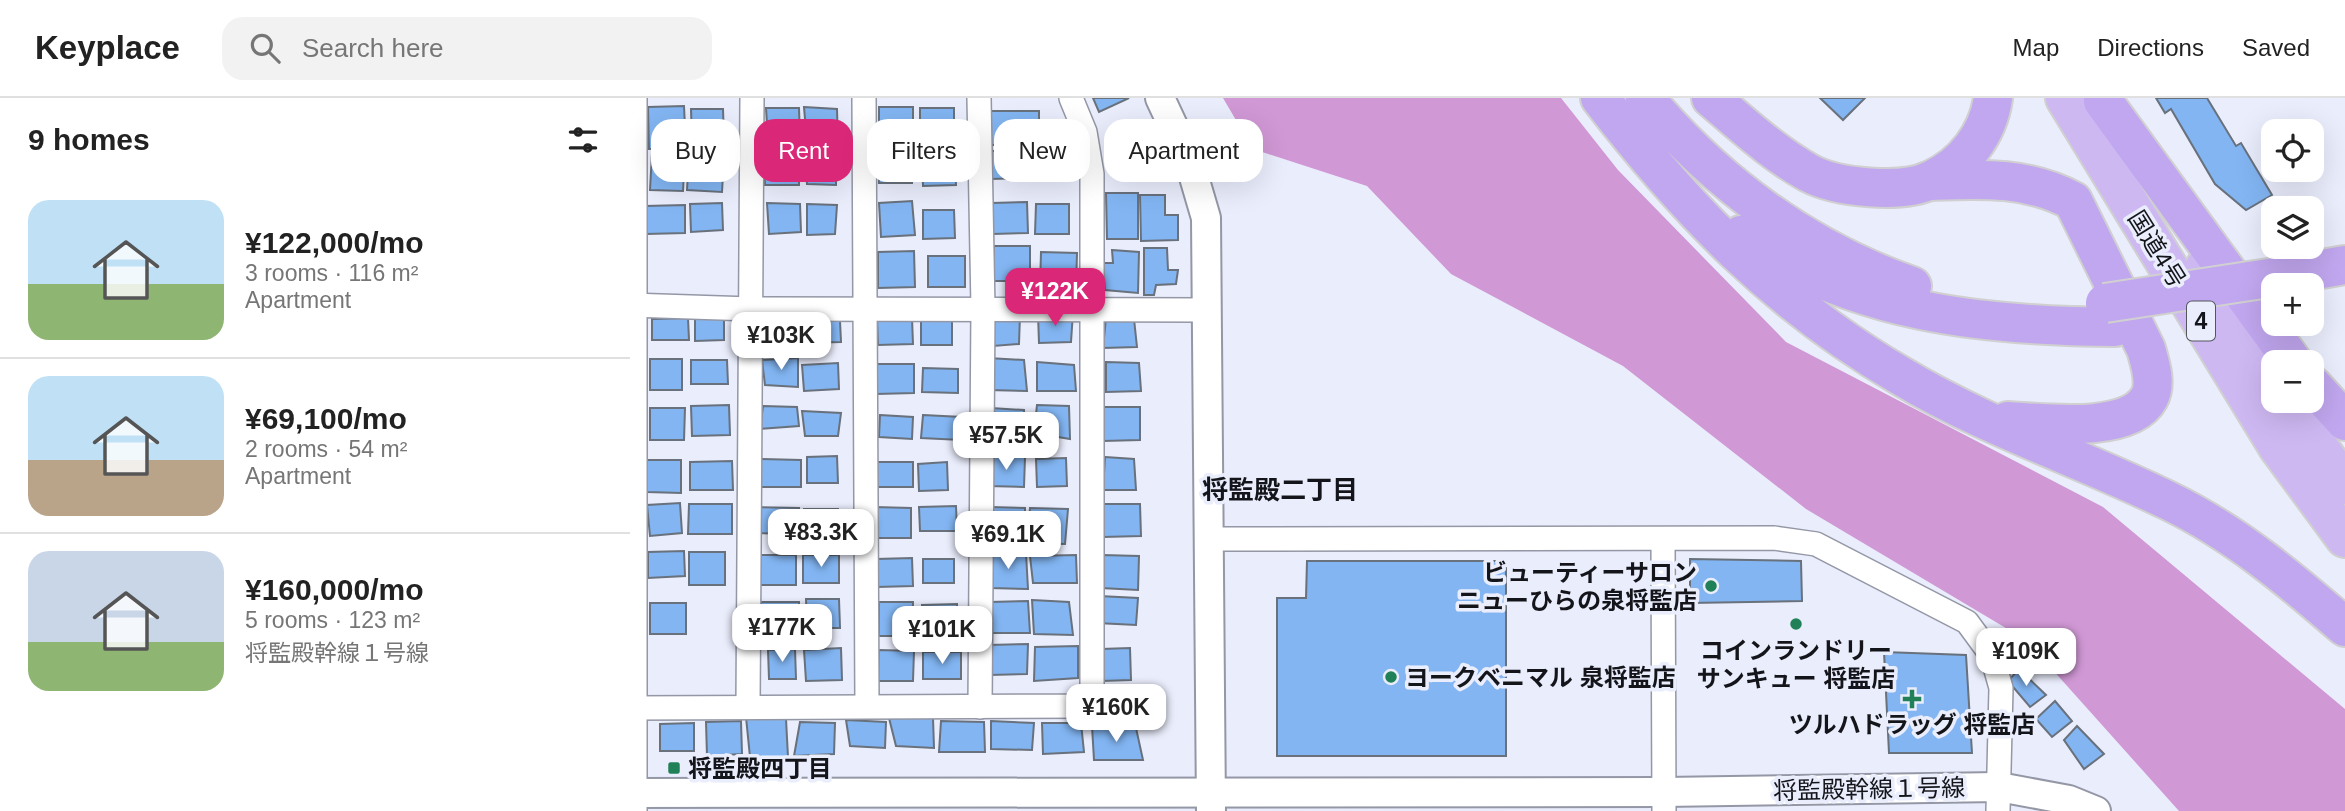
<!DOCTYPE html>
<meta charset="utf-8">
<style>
:root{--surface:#fff;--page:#f2f2f2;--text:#222;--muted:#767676;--line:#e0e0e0;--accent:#db2777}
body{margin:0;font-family:Helvetica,"Noto Sans JP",sans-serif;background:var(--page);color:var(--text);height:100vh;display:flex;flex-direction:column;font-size:26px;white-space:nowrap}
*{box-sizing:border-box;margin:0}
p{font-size:23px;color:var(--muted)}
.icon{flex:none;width:38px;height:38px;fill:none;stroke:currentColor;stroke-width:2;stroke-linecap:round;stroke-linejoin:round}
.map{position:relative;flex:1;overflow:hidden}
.sheet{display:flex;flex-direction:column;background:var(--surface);width:630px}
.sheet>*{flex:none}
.banner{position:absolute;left:21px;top:21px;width:665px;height:63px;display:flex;gap:14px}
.fabs{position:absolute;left:1631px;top:21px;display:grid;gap:14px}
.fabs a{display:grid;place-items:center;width:63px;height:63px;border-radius:14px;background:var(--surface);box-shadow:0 7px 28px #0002;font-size:35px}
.price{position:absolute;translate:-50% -60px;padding:0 16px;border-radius:14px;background:#fff;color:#222;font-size:23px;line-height:46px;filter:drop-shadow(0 2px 4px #0008)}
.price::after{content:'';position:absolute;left:50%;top:42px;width:21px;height:16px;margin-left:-10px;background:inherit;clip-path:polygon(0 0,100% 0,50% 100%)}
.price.on{background:var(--accent);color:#fff}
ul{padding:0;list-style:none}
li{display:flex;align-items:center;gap:21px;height:175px;padding:0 28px}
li+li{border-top:2px solid var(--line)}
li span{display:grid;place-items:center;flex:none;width:196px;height:140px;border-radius:21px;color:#555}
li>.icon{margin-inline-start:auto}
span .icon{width:84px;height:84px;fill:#fffc;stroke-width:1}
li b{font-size:30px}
h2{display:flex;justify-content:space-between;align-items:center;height:84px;padding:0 28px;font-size:30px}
.pill{padding:0 24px;border-radius:21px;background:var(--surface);box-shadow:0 7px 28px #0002;font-size:24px;line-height:63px}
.pill.on{background:var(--accent);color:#fff}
header{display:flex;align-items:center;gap:42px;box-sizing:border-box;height:98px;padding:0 35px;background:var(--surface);border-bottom:2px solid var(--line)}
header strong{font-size:33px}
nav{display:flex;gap:38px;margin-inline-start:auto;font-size:24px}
.search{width:490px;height:63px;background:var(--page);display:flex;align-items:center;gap:18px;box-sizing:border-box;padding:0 24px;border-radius:21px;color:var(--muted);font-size:26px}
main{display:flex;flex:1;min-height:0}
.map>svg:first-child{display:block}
</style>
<header>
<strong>Keyplace</strong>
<div class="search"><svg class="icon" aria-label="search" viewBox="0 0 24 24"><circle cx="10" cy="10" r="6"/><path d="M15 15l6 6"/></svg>Search here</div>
<nav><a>Map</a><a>Directions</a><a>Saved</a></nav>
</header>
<main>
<section class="sheet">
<h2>9 homes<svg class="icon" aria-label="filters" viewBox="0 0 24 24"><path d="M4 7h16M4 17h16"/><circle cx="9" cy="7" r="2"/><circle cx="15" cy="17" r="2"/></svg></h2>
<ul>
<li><span style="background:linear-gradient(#bfe0f5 60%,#8fb573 0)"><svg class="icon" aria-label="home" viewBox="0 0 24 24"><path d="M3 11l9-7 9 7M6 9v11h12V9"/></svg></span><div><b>¥122,000/mo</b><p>3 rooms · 116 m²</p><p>Apartment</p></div></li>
<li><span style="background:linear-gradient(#bfe0f5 60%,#b9a48a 0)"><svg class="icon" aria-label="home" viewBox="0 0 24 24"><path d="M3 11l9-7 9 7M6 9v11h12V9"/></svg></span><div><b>¥69,100/mo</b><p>2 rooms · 54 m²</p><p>Apartment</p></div></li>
<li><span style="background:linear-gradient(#c9d6e8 65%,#8fb573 0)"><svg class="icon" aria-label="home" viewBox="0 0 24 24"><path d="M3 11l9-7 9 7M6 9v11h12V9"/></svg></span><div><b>¥160,000/mo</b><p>5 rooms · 123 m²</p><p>将監殿幹線１号線</p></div></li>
</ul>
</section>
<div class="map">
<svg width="1715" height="713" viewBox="0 0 1715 713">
<rect width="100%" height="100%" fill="#eaedfc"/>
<path fill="#d098d5" d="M593,0H931L988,72L1156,244L1473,409L1715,611V713H1549L1396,542L1176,411L993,268L821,176L737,88L623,51Z"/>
<g fill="#82b5f2" stroke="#68717c" stroke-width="2">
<path d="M463,0H499L469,14Z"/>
<path d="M1190,0H1235L1213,22Z"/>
<path d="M1526,0H1577L1606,48L1611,45L1642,97L1616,112L1585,86L1541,11L1535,15Z"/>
<path d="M54,8L56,50L19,51L18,9Z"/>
<path d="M174,9L207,11L208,47L177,45Z"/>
<rect x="249" y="9" width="34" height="25"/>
<path d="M136,10H169L170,41L138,42Z"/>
<rect x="290" y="10" width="34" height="24"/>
<path d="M61,11H93L94,42L62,43Z"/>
<rect x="356" y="13" width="53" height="34"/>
<path d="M522,31L529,66L486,74L479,38Z"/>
<path d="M397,52V80L361,81V53Z"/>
<rect x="249" y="53" width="33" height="32"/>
<path d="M22,55L55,56L53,93L20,92Z"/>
<path d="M169,55V87H135L134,59Z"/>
<path d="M59,56L94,58L92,94L57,92Z"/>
<path d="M175,56L206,57V87L177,86Z"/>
<path d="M325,57L326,87L293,88L292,58Z"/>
<path d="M404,59L441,60L440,83L403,82Z"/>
<path d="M476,95H508V141H477Z"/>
<path d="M510,97H535V117H548V142L511,143Z"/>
<path d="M282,103L285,137L251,139L249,105Z"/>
<path d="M397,104L398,135L363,136L362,105Z"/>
<path d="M92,105L93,132L61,134L60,106Z"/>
<path d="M137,105L170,106L171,134L139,136Z"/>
<path d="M177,106L207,107L205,136L177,137Z"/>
<path d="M406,106H439V136H405Z"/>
<path d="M55,107V135L16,136L15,108Z"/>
<path d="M293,112H324L325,140L293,141Z"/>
<rect x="364" y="148" width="36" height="35"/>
<path d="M514,150H537L538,172H548L546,186L526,187L524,197H514Z"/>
<path d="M482,152L509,154L508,195L475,192L473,165H483Z"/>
<path d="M284,153L285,189L248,190V154Z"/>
<path d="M411,154L447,155L446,189H410Z"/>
<rect x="298" y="158" width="37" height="31"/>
<path d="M443,214L441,244L409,245L408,216Z"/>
<path d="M65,217H94V242L65,243Z"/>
<path d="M364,217H390L389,246L363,248Z"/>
<path d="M165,218L166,249H132L129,219Z"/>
<rect x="291" y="218" width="31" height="29"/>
<path d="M58,220L59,242H22V221Z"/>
<path d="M282,220L283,246L248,247L247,221Z"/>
<path d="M476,220L504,221L507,249L473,250Z"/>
<path d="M175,223H210L211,244L175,245Z"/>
<path d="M168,260V289L135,287L132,262Z"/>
<path d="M358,260L394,262L397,293L358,292Z"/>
<rect x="20" y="261" width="32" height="31"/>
<path d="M61,262H97L98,286H61Z"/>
<path d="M407,264L444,267L446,293H407Z"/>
<path d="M476,264L509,265L511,293L476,294Z"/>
<path d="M208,265L209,291L174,293L172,267Z"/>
<path d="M246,266H284V295L246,296Z"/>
<path d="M293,270L328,271V295L292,294Z"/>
<path d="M99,307L100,337L62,338L61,308Z"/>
<path d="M407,307L439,308L440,341L404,335Z"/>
<path d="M133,308L167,309L169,328L130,331Z"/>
<path d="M472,309H510V342L473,343Z"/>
<path d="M20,310H55L54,342H20Z"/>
<path d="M361,310L394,312L395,338L361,342Z"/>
<path d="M172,313L211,315L208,338H175Z"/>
<path d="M250,317L283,319L282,341L249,339Z"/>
<path d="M293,317L332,319L331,342L291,340Z"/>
<path d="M207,358L208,385H177V359Z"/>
<path d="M359,358L395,359L394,389L358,388Z"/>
<path d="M475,359L504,361L506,392H473Z"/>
<path d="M436,360L437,388L407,389L406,361Z"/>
<path d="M130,361L171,362V389H130Z"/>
<path d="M17,362H51V395L17,394Z"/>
<path d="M102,363L103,392H60V364Z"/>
<rect x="246" y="364" width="37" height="25"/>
<path d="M317,364L318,392L289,393L288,366Z"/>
<path d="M50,405L52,435L20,438L17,407Z"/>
<path d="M59,406H102V436H58Z"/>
<path d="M471,406H510L511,438L473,439Z"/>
<path d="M326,408L327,433H290L289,409Z"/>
<path d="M126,409L169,410L168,436L126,435Z"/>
<path d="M244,409L281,410V440H244Z"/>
<path d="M359,409L395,410V436L361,437Z"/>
<path d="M400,410L438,411L435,446L397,445Z"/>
<rect x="174" y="411" width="34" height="30"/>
<path d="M54,453L55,478L18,480V454Z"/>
<rect x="59" y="454" width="36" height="33"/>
<path d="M356,455H396L398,491L360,490Z"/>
<rect x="129" y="457" width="37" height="30"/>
<rect x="173" y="457" width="36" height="28"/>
<path d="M446,457L447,485H403L400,458Z"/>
<path d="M472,457L509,458L508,492L471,490Z"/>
<path d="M282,460L283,488L247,489L246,461Z"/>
<rect x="293" y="461" width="31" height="24"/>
<path d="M1060,461L1171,463L1172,503L1060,505Z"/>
<path d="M677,463H876V658H647V500H676Z"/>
<path d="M469,498L508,500L506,527L467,525Z"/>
<path d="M176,501H209L210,530H177Z"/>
<path d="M402,502L439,504L443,537L404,536Z"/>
<path d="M398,503L400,535H361L360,504Z"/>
<path d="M131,504H169V534H132Z"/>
<path d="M249,504H283L282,538H249Z"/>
<rect x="20" y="505" width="36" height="31"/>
<path d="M327,506V532L293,533L292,507Z"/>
<path d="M398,546L397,576L360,577L358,547Z"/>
<path d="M448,548V580L404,583L405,549Z"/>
<path d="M211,550L212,582L176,583L174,552Z"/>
<path d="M500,550L501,582L472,583L471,551Z"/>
<path d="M165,551L166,581H139L138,552Z"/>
<path d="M249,552L284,553L283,583H248Z"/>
<rect x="293" y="554" width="38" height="27"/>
<path d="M1254,554L1336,557L1342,655H1259Z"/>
<path d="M1389,571L1416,597L1400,609L1378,583Z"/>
<path d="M1425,603L1442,623L1422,639L1406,621Z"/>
<path d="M116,619L156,621L158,659H120Z"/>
<path d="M259,620H303L304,650L266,648Z"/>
<path d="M216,622L256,624L255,650L220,648Z"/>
<path d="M111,623L112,656L77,658L76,624Z"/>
<path d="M311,623L354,624L355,654H309Z"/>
<path d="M361,623L404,625L402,652L361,651Z"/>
<path d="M170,624L205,625L204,656L164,658Z"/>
<path d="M64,625V653H30V626Z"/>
<path d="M412,625H451L454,654L413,656Z"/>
<path d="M462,628L506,630L513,662H464Z"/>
<path d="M1447,628L1474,656L1454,671L1434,642Z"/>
</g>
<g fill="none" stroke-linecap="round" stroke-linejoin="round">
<defs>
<g id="minor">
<path d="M234,0L237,607"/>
<path d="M349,0L353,210L350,609"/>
<path d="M0,207L121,211L576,212"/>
<path d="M579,441L1144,440L1186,446L1337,524L1362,558L1371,590L1368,713"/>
<path d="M1033,442L1034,713"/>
<path d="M118,608L122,0"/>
<path d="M0,610L462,608V76L455,34L441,0"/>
<path d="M5,713V0"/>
</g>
<g id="tertiary">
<path d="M530,0L559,62L576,120L581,713"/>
<path d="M0,695L1034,694L1369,689L1439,702L1466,713"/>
</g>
<g id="trunk">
<path d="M1435,0L1648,349L1715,440"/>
<path d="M1575,169L1643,280"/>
<path d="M1657,303L1715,387"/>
</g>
<g id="motorway">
<path d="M970,0C1058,114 1146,205 1271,278C1356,329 1451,360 1539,403C1605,435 1661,482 1715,529"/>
<path d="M1015,0C1086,85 1177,152 1282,188"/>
<path d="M1081,0C1112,26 1143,55 1179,75C1207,90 1272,96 1301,82C1334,67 1358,36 1363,0"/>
<path d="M1473,3L1663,264"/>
<path d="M1299,83C1350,81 1397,78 1443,103L1516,251C1520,265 1527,286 1519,300C1499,336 1414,325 1378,323"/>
<path d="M1111,137C1223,215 1353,228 1485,229"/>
<path d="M1652,178L1715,167"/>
<path d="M1682,287L1715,323"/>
</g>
</defs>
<use href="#minor" stroke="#9497a5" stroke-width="26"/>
<use href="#tertiary" stroke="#9497a5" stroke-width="32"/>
<use href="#trunk" stroke="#d0d0d1" stroke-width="42"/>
<use href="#motorway" stroke="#d0d0d1" stroke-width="42"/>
<use href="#minor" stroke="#fff" stroke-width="23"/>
<use href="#tertiary" stroke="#fff" stroke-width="28"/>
<use href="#trunk" stroke="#ceb8f2" stroke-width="38"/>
<use href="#motorway" stroke="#c1a7ef" stroke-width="38"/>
<defs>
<path id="motorway-bridge" d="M1475,205L1652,178"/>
</defs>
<use href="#motorway-bridge" stroke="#d0d0d1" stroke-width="42" stroke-linecap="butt"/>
<use href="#motorway-bridge" stroke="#c1a7ef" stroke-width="38"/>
</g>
<g fill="#208158" stroke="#eaedfc" stroke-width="2.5">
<circle cx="1081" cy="488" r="7"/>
<circle cx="1166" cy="526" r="7"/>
<circle cx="761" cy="579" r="7"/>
<path d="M1278.5 590.5h7v7h7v7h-7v7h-7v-7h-7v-7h7z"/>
<rect x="37" y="663" width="14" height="14" rx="3.5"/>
</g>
<g text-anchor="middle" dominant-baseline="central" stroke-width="7" stroke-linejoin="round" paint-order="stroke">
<rect fill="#eaedfc" stroke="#54565e" stroke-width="2" x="1557" y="203.5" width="28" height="39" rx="5"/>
<g font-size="23" font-weight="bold" fill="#14151a">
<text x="1571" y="223">4</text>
</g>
<g font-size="24" fill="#14151a" stroke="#eaedfc">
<text transform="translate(1527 151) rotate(58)">国道4号</text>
<text transform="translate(1239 691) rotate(-1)">将監殿幹線１号線</text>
</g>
<g font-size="24" font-weight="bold" fill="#14151a" stroke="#eaedfc">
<text x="1067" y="474" text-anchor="end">ビューティーサロン<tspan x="1067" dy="28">ニューひらの泉将監店</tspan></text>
<text x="1166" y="552">コインランドリー<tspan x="1166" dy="28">サンキュー 将監店</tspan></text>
<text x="775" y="579" text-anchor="start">ヨークベニマル 泉将監店</text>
<text x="1282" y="626">ツルハドラッグ 将監店</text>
<text x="58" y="670" text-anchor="start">将監殿四丁目</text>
</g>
<g font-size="26" font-weight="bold" fill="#14151a" stroke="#eaedfc">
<text x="650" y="392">将監殿二丁目</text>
</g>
</g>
</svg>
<div class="fabs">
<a><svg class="icon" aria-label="locate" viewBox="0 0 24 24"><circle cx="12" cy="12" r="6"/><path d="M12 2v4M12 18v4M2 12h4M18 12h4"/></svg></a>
<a><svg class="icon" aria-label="layers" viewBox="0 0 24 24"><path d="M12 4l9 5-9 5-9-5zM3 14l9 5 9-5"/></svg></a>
<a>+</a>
<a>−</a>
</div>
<b class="price on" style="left:425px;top:230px">¥122K</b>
<b class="price" style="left:151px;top:274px">¥103K</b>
<b class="price" style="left:376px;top:374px">¥57.5K</b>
<b class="price" style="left:191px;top:471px">¥83.3K</b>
<b class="price" style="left:378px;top:473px">¥69.1K</b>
<b class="price" style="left:152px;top:566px">¥177K</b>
<b class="price" style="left:312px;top:568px">¥101K</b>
<b class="price" style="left:1396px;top:590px">¥109K</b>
<b class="price" style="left:486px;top:646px">¥160K</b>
<div class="banner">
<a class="pill">Buy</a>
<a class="pill on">Rent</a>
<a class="pill">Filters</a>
<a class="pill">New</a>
<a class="pill">Apartment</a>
</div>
</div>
</main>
